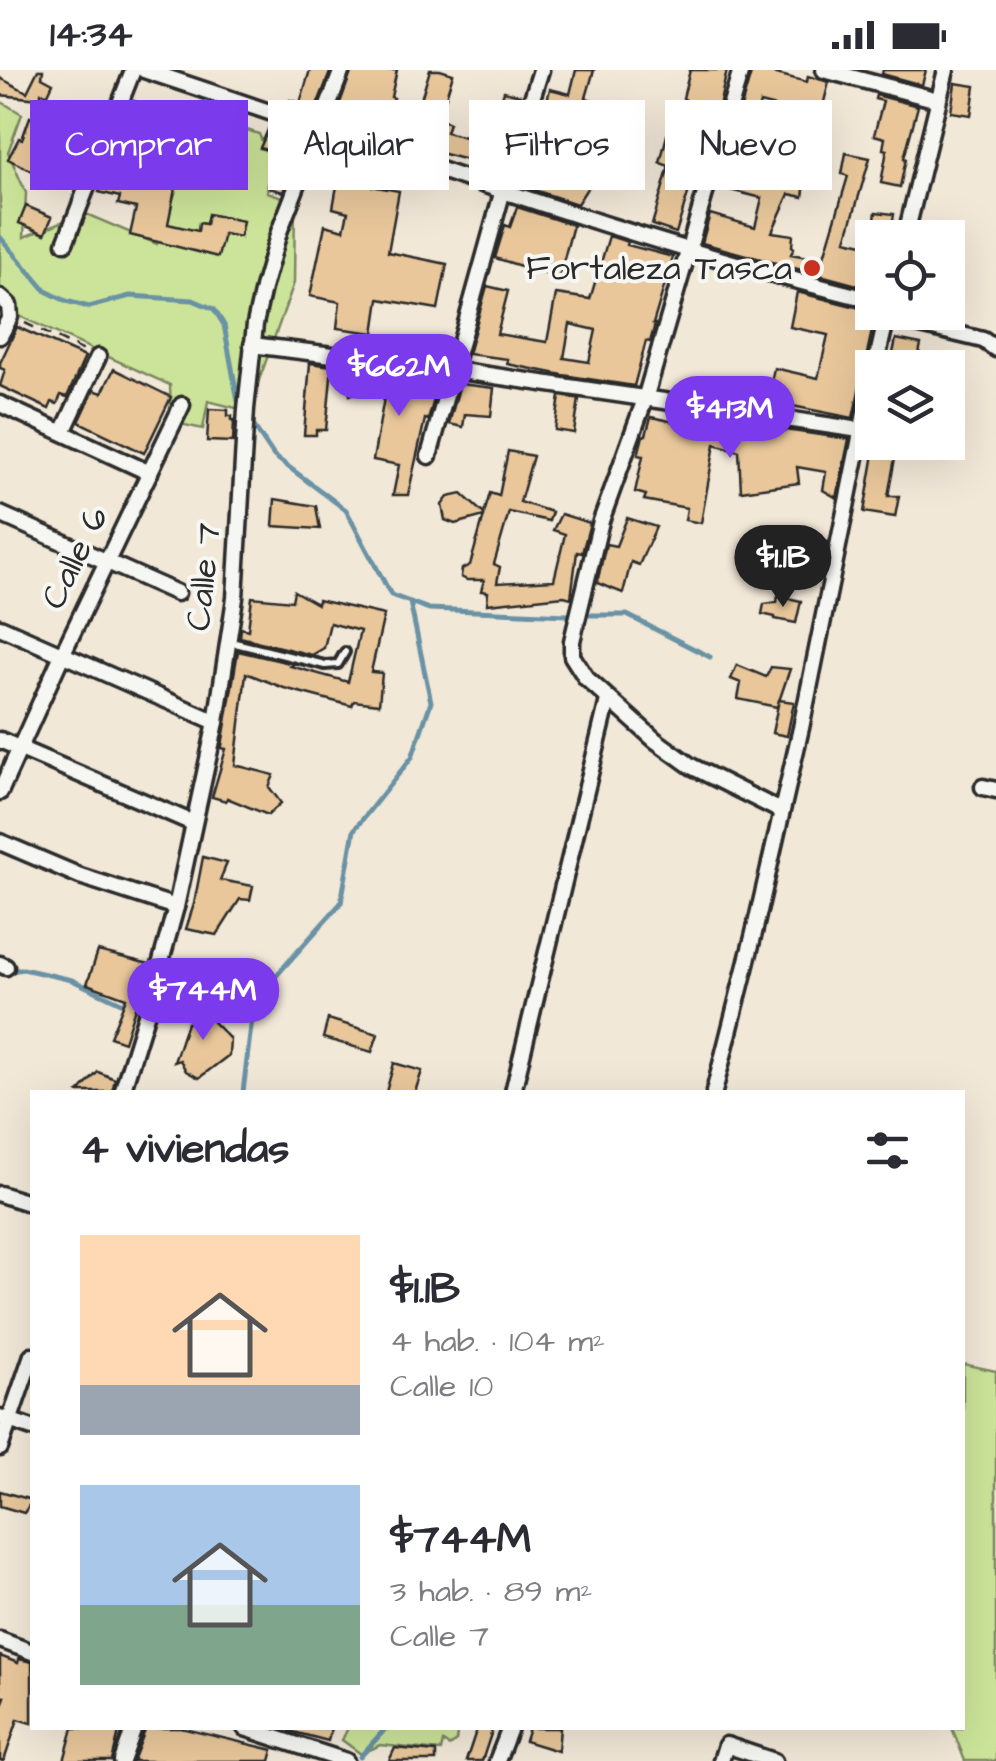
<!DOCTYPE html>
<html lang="es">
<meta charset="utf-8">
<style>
:root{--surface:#fff;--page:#f7f7f7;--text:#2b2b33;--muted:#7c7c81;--accent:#7c3aed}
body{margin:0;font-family:"Architects Daughter",sans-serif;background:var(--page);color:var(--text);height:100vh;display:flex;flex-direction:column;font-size:38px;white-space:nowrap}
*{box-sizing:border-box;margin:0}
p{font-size:32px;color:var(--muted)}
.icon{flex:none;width:55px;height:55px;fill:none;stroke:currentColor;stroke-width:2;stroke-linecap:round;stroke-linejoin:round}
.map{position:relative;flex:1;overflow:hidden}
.details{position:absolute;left:30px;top:1020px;width:935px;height:640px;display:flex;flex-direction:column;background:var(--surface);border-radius:0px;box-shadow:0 10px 40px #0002}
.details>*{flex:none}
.banner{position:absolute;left:30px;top:30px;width:938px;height:90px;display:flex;gap:20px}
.tools{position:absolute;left:855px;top:150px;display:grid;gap:20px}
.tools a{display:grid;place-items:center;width:110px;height:110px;border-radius:0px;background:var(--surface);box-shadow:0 10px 40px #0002;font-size:50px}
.price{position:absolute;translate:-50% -85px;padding:0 22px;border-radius:35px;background:var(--accent);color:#fff;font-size:32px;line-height:65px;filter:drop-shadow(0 2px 5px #0008)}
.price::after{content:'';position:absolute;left:50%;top:60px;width:30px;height:22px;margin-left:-15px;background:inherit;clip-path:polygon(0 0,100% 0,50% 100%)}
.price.selected{background:#222;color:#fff}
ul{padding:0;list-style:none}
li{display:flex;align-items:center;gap:30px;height:250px;padding:0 50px}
li span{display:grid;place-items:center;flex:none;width:280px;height:200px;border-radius:0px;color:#555}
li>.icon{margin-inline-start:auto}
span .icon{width:120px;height:120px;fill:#fffc;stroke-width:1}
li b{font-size:42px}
h2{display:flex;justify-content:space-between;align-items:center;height:120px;padding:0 50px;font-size:42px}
.chip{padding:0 35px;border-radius:0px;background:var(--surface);box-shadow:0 10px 40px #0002;font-size:35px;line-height:90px}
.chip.selected{background:var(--accent);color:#fff}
.status{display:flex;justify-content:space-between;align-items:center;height:70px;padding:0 50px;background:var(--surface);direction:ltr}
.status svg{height:28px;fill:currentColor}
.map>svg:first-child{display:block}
</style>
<div class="status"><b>14:34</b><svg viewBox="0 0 49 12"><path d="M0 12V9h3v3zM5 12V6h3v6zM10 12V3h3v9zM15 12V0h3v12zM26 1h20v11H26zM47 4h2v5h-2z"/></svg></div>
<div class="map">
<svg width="996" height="1691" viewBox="0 0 996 1691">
<rect width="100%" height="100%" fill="#f2e8d8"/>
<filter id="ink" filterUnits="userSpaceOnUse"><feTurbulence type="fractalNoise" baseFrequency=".01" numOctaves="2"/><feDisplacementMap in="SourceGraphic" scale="20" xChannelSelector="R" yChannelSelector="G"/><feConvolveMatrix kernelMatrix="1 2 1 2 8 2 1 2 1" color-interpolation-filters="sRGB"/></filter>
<g filter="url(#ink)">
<g fill="#cce499" stroke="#7c8862" stroke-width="2.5">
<path d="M0,31L22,44L8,82L26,123L24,167L84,143L157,174L184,98L155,85L181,38L259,64L271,92L267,122L295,131L294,213L248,341L208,331L203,359L171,352L170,315L17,245L0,232Z"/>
<path d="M963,1294L996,1301V1691H965L952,1658H962Z"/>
<path d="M348,1658H443L457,1663L456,1671L449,1676L443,1672L441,1681L380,1675L361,1684L342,1670Z"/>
</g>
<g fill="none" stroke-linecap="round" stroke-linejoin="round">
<g stroke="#6a92a5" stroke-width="5">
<path d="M0,167L46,221L66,231L89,237L130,226L193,230L214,239L224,255L238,331L243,340"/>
<path d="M249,349L274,386L346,440L391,525L429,539L568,545H627L710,587"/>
<path d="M0,903L23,899L72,910L134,939L174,936L227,902L267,916"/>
<path d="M243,1022L253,940L267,916L341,833L354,760L412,687L431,632L410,532"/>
<path d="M360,1687L386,1658"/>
</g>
</g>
<g fill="#e9c79b" stroke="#2b2b2b" stroke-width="2.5" fill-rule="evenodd">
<path d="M38,0H43L42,7L53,13L48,24L41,23V29L0,25V8L27,22Z"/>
<path d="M310,0H331L313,46L288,37L290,30L300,33Z"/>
<path d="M352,0H397L391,27L394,28L388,43L417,42L430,0H440L453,4L439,49L449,53L446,62L480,71L488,72L504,21L520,25L507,66L504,65L494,101L475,92L440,83L438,88L421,82L422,77L402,67L399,73L333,52Z"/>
<path d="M576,0H594L586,28L596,31L587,66L608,72L595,106L577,134L522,116L533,86L550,19L570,24Z"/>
<path d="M690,0H727L719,37L708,35L707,39L691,34L683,28Z"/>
<path d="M752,0H761L807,12L808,6L829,12L817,60L796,54L798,43L760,33L744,87L728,82Z"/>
<path d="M883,0H926L922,15L882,4Z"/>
<path d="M955,13L975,16L971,45L951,42Z"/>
<path d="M876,25L918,36L904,88L906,89L900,117L881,113L887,80L883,79L885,68L874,65L883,31L875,29Z"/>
<path d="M134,31L172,47L165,63L160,61L147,89L152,90L149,98L178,104L168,154L198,161L199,153L206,154L208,144L243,151L240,167L224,164L218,187L130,165L136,138L118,134L120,127L99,122L117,70L121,71L131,48L127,46Z"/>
<path d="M30,47L42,52L39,58L88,76L81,96L75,93L67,118L8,89L19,68L22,69Z"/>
<path d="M270,55L305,65L283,122L269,118L279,84L260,78Z"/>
<path d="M667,65L703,75L676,163L652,155L669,96L660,93Z"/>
<path d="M846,83L870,88L846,170L872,176V219L702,173L710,144L755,157L762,128L730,120L735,102L771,110L773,104L784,107L796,97L797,90L812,92L809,113H805L803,127L789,124L772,162L793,165L792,176L794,178L791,184L823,190L848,106L842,104Z"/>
<path d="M338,110L399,121L388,182L447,194L438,239L379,229L374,263L337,258L340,232L310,226L325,155L344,160L348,142L333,138Z"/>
<path d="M26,136L52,147L45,164L19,153Z"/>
<path d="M517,137L573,155L559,208L495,188L505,155L510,157Z"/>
<path d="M876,142L894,144L890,167L873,164Z"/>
<path d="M609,166L628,172L627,175L673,187L653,254H655L650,272L646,271L634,316L563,305L507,294L508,289L468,284L487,216L508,221L497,264L547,272L556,224L590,229ZM570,254L596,260L589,292L564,288Z"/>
<path d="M797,222L876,242L853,348L767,331L774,298L818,308L828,265L790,257Z"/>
<path d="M17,257L85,287L67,327L61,325L57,334L52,332L49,339L0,316L5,300L0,298V293Z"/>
<path d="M896,269L921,274L916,298H890Z"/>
<path d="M310,293L332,296L326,360H316V365H304Z"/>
<path d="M345,297L388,306L389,303L433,308V311L439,312L428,350L425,349L408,425H393L399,395L373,390L387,311L350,325Z"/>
<path d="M114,299L171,327L144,383L79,352L94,320L102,323Z"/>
<path d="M460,314L494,318L491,346L465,344L463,357L449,354Z"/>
<path d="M560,326L579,329L574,363L555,360Z"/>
<path d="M209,339L228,340V346H232V350H234L233,372L207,371Z"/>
<path d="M651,347L708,359L709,353L764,363L763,357L849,369L837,428L823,420L826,402L797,397L799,413L741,421L739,381L715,374L701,453L685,450L687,438L644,430L646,425L635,422L643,386L638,385L643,366L646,365Z"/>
<path d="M876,372H898L888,426H899L895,447L864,442Z"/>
<path d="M508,381L533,386L520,432L552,442L549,451L509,442L494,494L500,497L497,513L554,510L565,464L553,460L561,444L590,453L582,483L577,482L571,528L564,526L487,534L488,522L481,521L484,510H467L461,507L462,499L470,495L484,446L455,454L445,450L442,435L448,427L462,424L484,444L490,423L499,426Z"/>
<path d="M275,429L316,436L320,459L273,456Z"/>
<path d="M627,448L656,457L639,495L631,492L623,523L597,513L606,474L616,476Z"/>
<path d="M815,470L828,472L822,501L813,499Z"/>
<path d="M294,521L317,534L318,530L384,545L371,602L382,603L379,634L354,631L352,636L284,618L246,603L235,695L274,705L269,717L281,733L268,745L227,728L226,731L212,727L226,679L221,678L222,676L238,581L294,594L290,596L348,612L360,561L330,553L324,578L312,585L240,567L241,558L248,560L252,527L292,531Z"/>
<path d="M778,526L801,531L796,553L775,549V547L762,544L764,534L777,532Z"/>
<path d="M737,595L766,607L771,597L790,599L777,637L738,629L741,613L731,609Z"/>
<path d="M779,630L794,632L787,666L772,663Z"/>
<path d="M203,787L227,793L220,810L253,816L250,830L240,829L217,865L186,859L194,834Z"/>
<path d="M98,881L149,894L124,972L110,967L126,928L87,914Z"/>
<path d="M207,928L220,933L213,952L230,969L229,985L199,1008L186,1001L180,990L174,992L187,953L201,948Z"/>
<path d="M328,949L378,964L372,982L323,968Z"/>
<path d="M394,993L422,1001L415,1022H386Z"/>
<path d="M98,1002L115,1009L112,1022H79Z"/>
<path d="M0,1421L32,1430V1431L24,1443L0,1436Z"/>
<path d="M0,1586L18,1593L19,1589L32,1592V1653L18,1649L4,1691H0V1640L5,1627L0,1626Z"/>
<path d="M73,1658H120L112,1691H64Z"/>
<path d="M146,1658H181L273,1680L270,1691H133Z"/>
<path d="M290,1658H331L328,1671L290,1661Z"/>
<path d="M477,1658H493L482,1691H466Z"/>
<path d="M529,1658H560L558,1681L525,1671Z"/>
<path d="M395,1678L436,1682V1691H389Z"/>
</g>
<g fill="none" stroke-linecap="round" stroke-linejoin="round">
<defs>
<path id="service" d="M231,572L325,595L338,594L345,582"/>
<g id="minor">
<path d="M144,0C385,79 626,170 872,230"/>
<path d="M741,0L645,329L601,451L572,571V586L586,608L655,670L691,696L781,741"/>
<path d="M824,0L938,30"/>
<path d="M905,168L946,0"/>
<path d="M65,173L133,0"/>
<path d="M0,227L9,235L10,247L0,266"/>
<path d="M887,247L983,270L996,279"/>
<path d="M252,275L454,300L860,360"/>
<path d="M875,298L888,242"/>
<path d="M0,334L150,403"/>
<path d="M63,362L98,287"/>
<path d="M429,386L503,120L541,0"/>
<path d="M0,444L177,523"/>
<path d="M0,557L216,652"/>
<path d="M0,670L193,753"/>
<path d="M983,717L996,720"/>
<path d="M0,722L62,585L182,335"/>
<path d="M0,772L80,806L176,837"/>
<path d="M0,894L6,897"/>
<path d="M122,1022L147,942L176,837L216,652L235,528L246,339L255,254L263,218L279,162L342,0"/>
<path d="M513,1022L608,630"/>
<path d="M714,1022L754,863L801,658L872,309"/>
<path d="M0,1124L32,1134"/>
<path d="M0,1347L32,1358"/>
<path d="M0,1378L32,1285"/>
<path d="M0,1570L32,1582"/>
<path d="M245,1658L346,1691"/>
<path d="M122,1691L134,1658"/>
<path d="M497,1691L510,1658"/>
<path d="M721,1691L726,1675L774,1691"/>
</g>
</defs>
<use href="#service" stroke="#2b2b2b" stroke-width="14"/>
<use href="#minor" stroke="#2b2b2b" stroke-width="21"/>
<path stroke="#2b2b2b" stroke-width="2.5" stroke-dasharray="10 8" stroke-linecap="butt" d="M25,253L86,282"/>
<use href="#service" stroke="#f6f6f2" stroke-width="6"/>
<use href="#minor" stroke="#f6f6f2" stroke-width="14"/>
</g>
</g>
<circle fill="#c8321e" stroke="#f6f6f2" stroke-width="4" cx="812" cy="198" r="10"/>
<g text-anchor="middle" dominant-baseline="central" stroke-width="8" stroke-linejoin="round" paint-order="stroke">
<g font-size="35" fill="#2b2b2b" stroke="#f6f6f2" text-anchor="end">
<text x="792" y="198">Fortaleza Tasca</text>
</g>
<g font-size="35" fill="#2b2b2b" stroke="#f6f6f2">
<text transform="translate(75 488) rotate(-64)">Calle 6</text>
<text transform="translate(204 507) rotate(-84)">Calle 7</text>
</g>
</g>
</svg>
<div class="tools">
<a><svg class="icon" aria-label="locate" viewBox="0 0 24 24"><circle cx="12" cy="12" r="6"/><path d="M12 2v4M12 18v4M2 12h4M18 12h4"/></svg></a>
<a><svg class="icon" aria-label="layers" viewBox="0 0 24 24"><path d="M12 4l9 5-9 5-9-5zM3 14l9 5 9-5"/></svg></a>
</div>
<b class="price" style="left:399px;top:349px">$662M</b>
<b class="price" style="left:730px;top:391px">$413M</b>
<b class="price selected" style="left:783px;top:540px">$1.1B</b>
<b class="price" style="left:203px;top:973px">$744M</b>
<div class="banner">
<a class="chip selected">Comprar</a>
<a class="chip">Alquilar</a>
<a class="chip">Filtros</a>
<a class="chip">Nuevo</a>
</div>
<section class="details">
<h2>4 viviendas<svg class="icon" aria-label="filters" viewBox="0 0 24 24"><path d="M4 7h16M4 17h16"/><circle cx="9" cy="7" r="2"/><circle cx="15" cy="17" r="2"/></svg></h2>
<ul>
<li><span style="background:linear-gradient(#ffd9b3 75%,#9aa5b1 0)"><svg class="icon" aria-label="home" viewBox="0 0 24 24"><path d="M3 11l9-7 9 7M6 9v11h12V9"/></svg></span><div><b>$1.1B</b><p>4 hab. · 104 m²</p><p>Calle 10</p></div></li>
<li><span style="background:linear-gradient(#a9c7e8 60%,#7fa58c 0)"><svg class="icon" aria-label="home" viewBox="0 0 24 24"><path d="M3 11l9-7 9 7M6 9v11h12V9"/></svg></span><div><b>$744M</b><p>3 hab. · 89 m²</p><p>Calle 7</p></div></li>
</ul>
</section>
</div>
